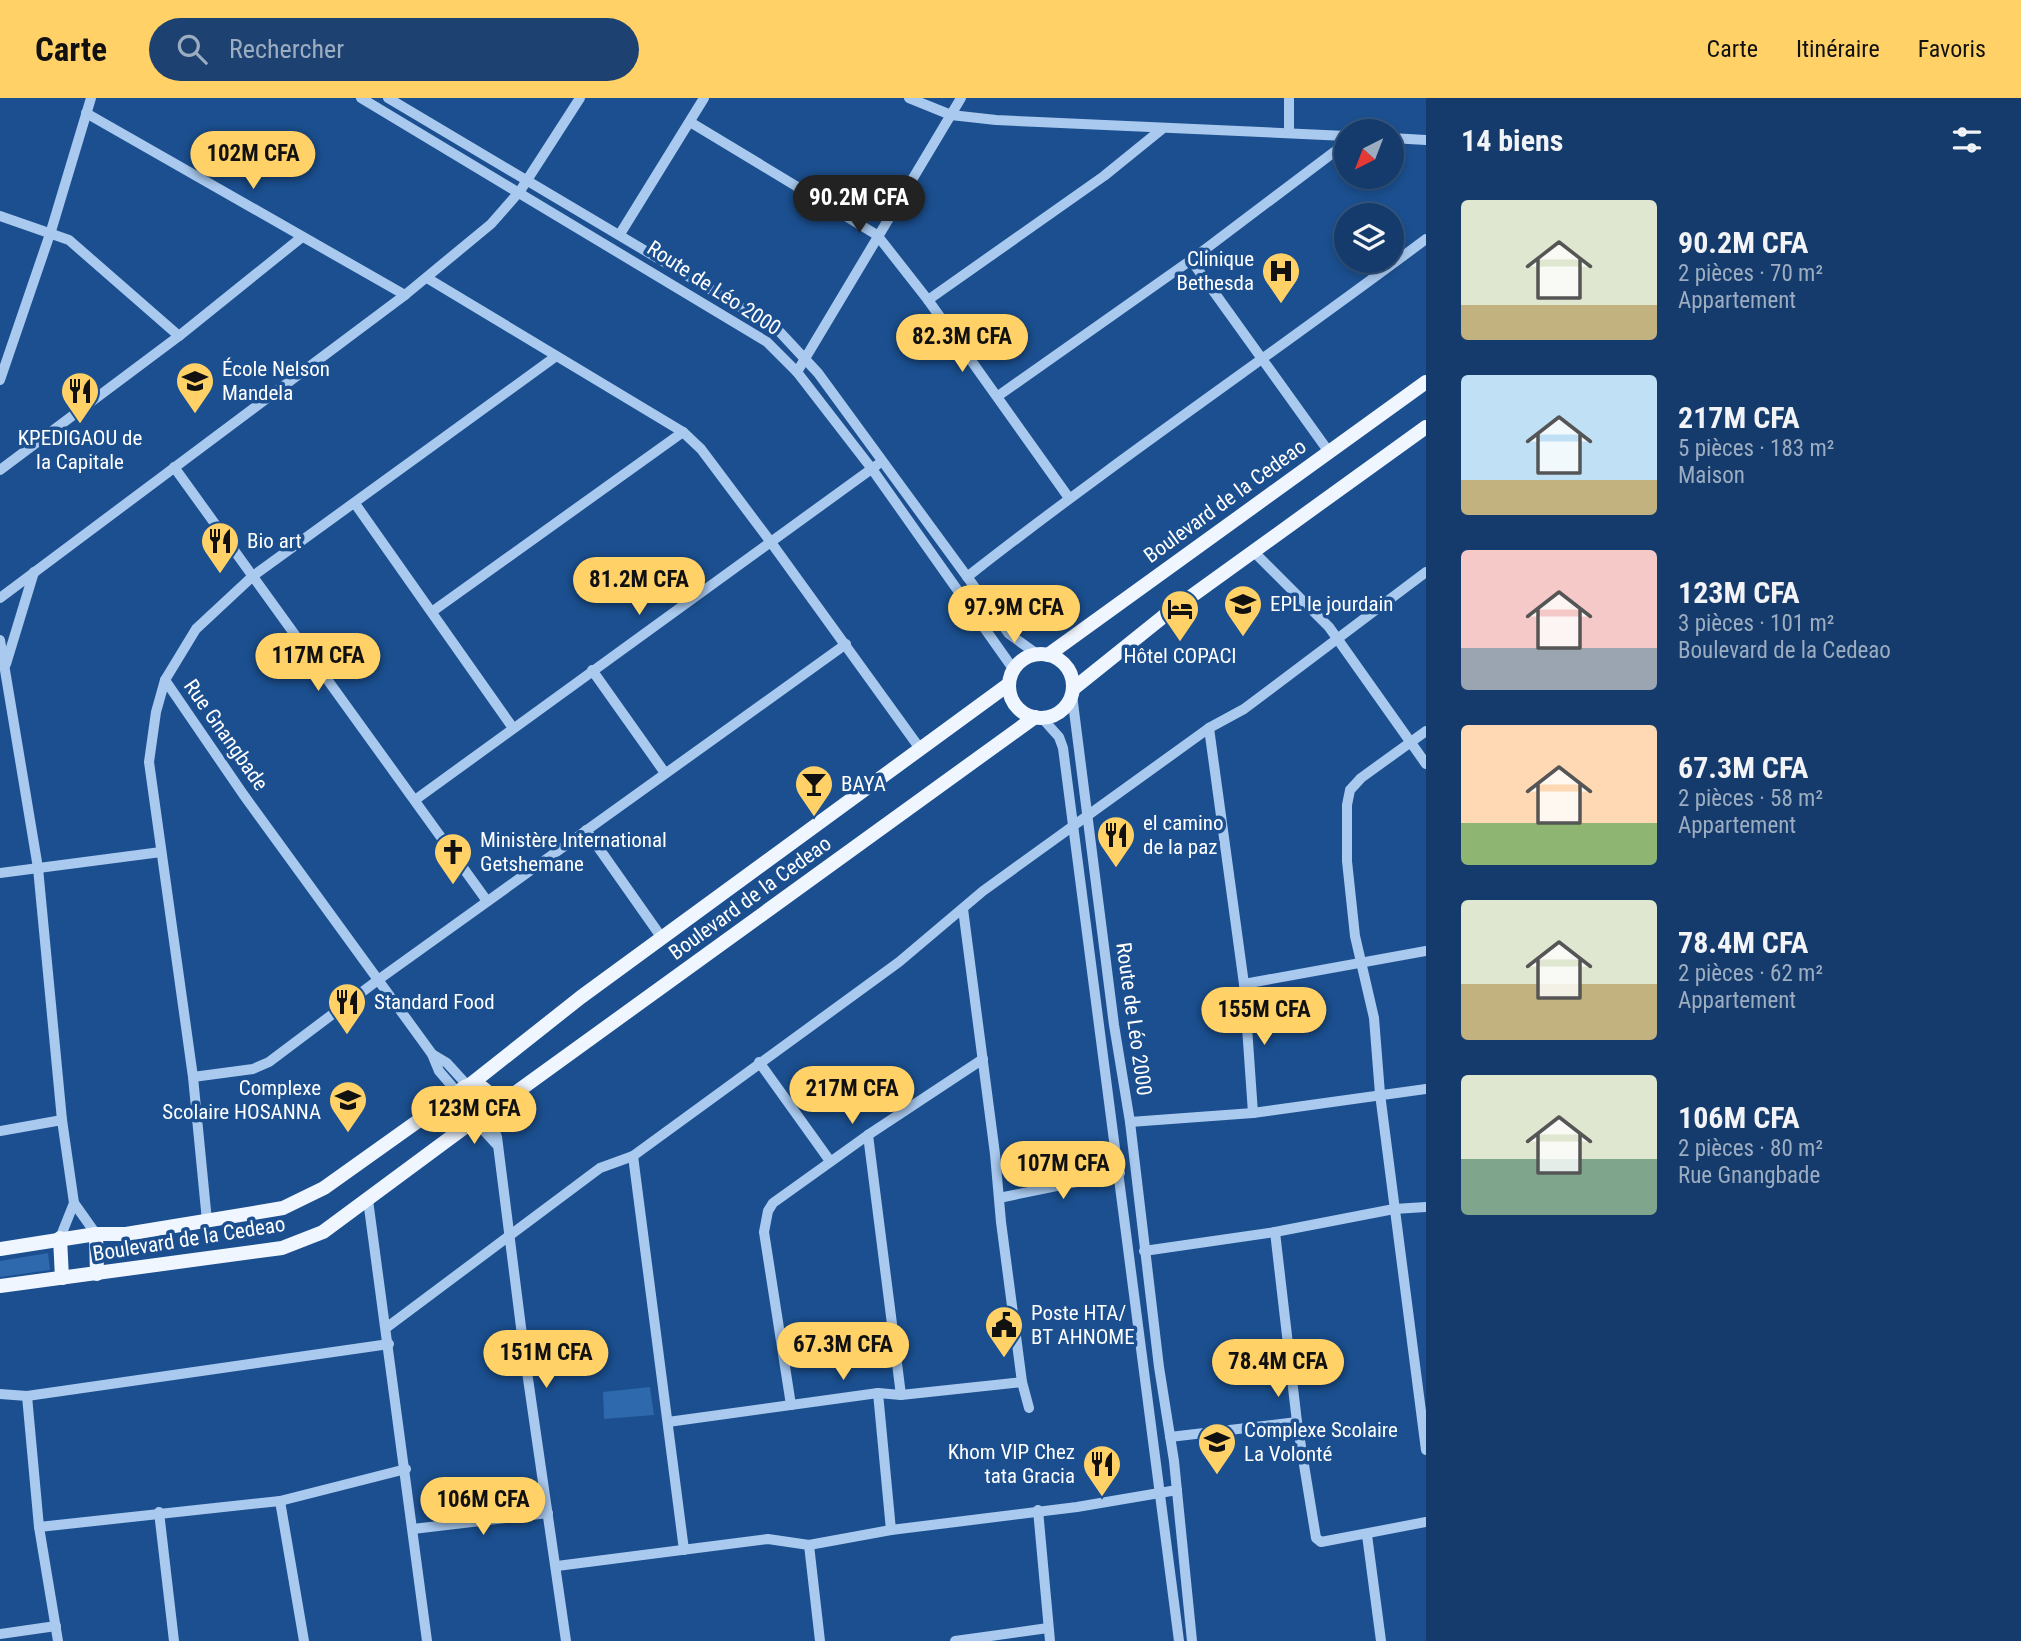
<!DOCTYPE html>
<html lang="fr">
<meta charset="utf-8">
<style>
:root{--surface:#143b6b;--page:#1d4271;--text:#f1f3f6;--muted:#9dadc1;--line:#33557e;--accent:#ffd166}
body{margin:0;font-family:"Roboto Condensed",sans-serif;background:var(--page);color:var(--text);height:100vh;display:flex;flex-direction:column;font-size:26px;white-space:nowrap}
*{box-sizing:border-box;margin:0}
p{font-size:23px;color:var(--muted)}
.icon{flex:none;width:38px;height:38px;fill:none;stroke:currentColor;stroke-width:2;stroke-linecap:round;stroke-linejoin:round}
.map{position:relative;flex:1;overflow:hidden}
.panel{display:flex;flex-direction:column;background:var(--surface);width:595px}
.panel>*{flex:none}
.needle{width:46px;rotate:222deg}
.controls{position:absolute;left:1334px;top:21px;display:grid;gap:14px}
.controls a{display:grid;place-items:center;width:70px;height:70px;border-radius:50%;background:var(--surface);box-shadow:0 4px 10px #0003,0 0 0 2px var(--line);font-size:35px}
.price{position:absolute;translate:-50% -60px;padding:0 16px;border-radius:24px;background:var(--accent);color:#111;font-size:23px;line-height:46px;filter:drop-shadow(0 2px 4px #0008)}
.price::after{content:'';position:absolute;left:50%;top:42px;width:21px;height:16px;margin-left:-10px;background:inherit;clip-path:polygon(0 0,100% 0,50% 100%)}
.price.active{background:#222;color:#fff}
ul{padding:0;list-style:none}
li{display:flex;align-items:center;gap:21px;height:175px;padding:0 35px}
li span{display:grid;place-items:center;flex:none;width:196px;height:140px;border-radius:7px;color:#555}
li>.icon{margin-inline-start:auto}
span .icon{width:84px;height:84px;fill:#fffc;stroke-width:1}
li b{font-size:30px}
h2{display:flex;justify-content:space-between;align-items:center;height:84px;padding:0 35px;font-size:30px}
header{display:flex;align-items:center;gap:42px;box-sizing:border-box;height:98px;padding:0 35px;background:var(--accent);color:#111}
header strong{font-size:33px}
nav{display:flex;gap:38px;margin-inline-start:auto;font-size:24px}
.search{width:490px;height:63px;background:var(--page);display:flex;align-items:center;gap:18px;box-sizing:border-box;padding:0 24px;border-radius:38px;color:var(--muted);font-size:26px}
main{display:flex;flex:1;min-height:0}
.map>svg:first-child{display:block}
</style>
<header>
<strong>Carte</strong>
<div class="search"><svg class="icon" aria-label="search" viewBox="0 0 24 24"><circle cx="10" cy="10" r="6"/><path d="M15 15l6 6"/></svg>Rechercher</div>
<nav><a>Carte</a><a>Itinéraire</a><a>Favoris</a></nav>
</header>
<main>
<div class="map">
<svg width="1426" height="1543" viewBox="0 0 1426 1543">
<rect width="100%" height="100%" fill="#1b4f8f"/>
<g fill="#2e69ad">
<path d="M48,1155L50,1172L0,1179V1163Z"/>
<path d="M650,1289L654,1317L604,1321L603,1294Z"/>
</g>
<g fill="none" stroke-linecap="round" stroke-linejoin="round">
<g stroke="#a9c9ee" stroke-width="10">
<path d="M361,0L767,244L797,274L872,371L1014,572"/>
<path d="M388,0L777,231L818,275L1009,536L1037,556"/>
<path d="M909,0L951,17L996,22L1346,38"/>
<path d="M1289,0V35"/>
<path d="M86,15L405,197"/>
<path d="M690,24L877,137L928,202L1069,400"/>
<path d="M1391,40L1426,42"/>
<path d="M0,118L69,142L179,238"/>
<path d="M620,136L704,0"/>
<path d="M1191,162L1329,354"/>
<path d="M427,180L683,334L701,351L770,443L921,652"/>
<path d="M928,202L1104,78L1162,31"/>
<path d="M797,274L961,0"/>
<path d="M0,282L51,133L91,0"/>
<path d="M998,298L1191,162L1346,45"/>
<path d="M174,369L487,803"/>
<path d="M0,372L179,238L302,139"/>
<path d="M356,407L513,630"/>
<path d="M1255,455L1329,529L1426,666"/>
<path d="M1426,474L1244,611L1209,630L1244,886L1426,853"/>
<path d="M967,479C1116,362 1274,255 1426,141"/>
<path d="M0,500L405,197L491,126L520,93L580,0"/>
<path d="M433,513L683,334"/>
<path d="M0,542L38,770L62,1022L74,1105L96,1136"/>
<path d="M6,566L34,474"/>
<path d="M592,572L665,675"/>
<path d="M165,582L156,614L149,664L193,979L207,1123"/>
<path d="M1072,597L1114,927L1130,1024L1159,1269L1174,1363L1192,1543"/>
<path d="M1042,620L1059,639L1063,650L1179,1543"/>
<path d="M1426,633L1361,680L1350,692L1347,707V763L1355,838L1374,920L1380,996L1426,1352"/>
<path d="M415,702L877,367"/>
<path d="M586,732L662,840"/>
<path d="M0,775L161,754"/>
<path d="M963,811L995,1056L1001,1124L1022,1284L1029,1310"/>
<path d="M1244,886L1253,1015"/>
<path d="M432,956L447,965L467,987"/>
<path d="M759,964L830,1063"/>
<path d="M193,979L253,971L269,964L378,882L846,546"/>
<path d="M457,994L439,973L432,956L243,696L165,582L196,531L253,478L555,259"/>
<path d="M488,1015L497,1039L524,1253L566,1543"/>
<path d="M475,1023L496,1046"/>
<path d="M1130,1024L1253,1015L1426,991"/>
<path d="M0,1033L62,1022"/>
<path d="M868,1037L901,1297"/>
<path d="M633,1058L684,1452"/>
<path d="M999,1100L1120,1075"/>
<path d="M368,1102L427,1543"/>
<path d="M1275,1134L1297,1324L1316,1440L1321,1444L1426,1424"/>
<path d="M60,1140L74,1105"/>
<path d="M1144,1153L1275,1134L1394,1111L1426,1109"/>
<path d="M386,1230L600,1070L633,1058L899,864L983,793L1209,630"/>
<path d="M878,1295L891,1432"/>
<path d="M0,1296L27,1298L389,1246"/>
<path d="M27,1298L39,1429L58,1543"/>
<path d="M791,1307L764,1134L768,1113L773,1105L868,1037L983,961"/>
<path d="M668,1324L878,1295L901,1297L1022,1284"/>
<path d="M1170,1339L1297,1324"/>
<path d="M280,1403L304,1543"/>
<path d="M1038,1412L1050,1543"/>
<path d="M159,1414L174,1543"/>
<path d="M39,1429L280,1403L406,1371"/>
<path d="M413,1431L548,1415"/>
<path d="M1367,1437L1381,1543"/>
<path d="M809,1447L820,1543"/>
<path d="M557,1468L768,1441L809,1447L891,1432L1077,1409L1177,1392"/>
<path d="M0,1536L56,1528"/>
<path d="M955,1543L1048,1530"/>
</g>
<g stroke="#f0f6ff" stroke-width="14">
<circle cx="1041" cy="588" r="32"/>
<path d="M1048,557L1426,284"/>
<path d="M1073,591L1164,518L1426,329"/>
<path d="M471,986L581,899L1009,586"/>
<circle cx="473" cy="1005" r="18"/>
<path d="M489,1014L1035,619"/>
<path d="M96,1136L97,1176"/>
<path d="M60,1140L62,1180"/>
<path d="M0,1151L96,1136H126L283,1110L324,1090L456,996"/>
<path d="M0,1188L282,1150L323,1134L473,1023"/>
</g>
</g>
<defs>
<symbol id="hospital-pin" viewBox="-11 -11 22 30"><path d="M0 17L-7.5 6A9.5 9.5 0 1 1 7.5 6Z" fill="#ffd166" stroke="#1b4f8f"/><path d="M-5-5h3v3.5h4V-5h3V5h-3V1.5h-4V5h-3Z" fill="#111"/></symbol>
<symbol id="school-pin" viewBox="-11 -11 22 30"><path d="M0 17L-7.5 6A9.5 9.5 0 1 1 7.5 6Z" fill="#ffd166" stroke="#1b4f8f"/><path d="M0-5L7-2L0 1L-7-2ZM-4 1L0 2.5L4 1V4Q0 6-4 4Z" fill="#111"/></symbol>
<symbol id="restaurant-pin" viewBox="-11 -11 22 30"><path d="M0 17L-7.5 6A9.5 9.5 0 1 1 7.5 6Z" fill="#ffd166" stroke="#1b4f8f"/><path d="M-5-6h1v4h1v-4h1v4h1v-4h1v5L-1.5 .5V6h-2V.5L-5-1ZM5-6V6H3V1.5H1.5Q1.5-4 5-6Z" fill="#111"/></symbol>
<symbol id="hotel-pin" viewBox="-11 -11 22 30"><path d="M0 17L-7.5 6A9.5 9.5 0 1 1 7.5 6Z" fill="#ffd166" stroke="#1b4f8f"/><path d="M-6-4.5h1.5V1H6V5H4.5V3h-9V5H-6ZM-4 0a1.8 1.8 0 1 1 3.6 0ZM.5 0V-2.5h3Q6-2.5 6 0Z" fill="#111"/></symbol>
<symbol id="bar-pin" viewBox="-11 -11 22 30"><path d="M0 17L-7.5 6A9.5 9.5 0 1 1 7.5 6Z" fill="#ffd166" stroke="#1b4f8f"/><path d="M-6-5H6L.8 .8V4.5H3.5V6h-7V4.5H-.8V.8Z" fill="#111"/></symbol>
<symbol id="church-pin" viewBox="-11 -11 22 30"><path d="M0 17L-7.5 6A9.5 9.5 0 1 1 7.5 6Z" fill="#ffd166" stroke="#1b4f8f"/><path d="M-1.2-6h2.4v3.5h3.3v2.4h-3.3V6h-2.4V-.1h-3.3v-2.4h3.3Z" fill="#111"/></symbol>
<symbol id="civic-pin" viewBox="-11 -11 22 30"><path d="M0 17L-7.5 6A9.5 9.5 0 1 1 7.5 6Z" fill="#ffd166" stroke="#1b4f8f"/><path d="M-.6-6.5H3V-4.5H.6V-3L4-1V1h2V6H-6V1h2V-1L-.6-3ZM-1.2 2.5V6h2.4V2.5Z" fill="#111"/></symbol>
</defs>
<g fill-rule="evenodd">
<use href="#hospital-pin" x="1259" y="151" width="44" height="60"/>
<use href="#school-pin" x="173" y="261" width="44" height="60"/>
<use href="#restaurant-pin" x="58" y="271" width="44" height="60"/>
<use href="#restaurant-pin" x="198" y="421" width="44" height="60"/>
<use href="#school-pin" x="1221" y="484" width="44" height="60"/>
<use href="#hotel-pin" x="1158" y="489" width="44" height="60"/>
<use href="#bar-pin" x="792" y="664" width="44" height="60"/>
<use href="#restaurant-pin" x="1094" y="715" width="44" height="60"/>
<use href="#church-pin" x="431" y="732" width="44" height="60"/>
<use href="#restaurant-pin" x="325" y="882" width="44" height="60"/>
<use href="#school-pin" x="326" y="980" width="44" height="60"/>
<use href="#civic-pin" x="982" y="1205" width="44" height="60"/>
<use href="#school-pin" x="1195" y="1322" width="44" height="60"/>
<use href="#restaurant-pin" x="1080" y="1344" width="44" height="60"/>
</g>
<g text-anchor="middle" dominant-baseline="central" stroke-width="7" stroke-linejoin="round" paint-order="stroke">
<g font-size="21" fill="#fff" stroke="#1b4f8f" text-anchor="start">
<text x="1254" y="161" text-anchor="end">Clinique<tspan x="1254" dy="24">Bethesda</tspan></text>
<text x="222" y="271">École Nelson<tspan x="222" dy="24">Mandela</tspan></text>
<text x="80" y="340" text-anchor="middle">KPEDIGAOU de<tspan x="80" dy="24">la Capitale</tspan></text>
<text x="247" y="443">Bio art</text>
<text x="1270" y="506">EPL le jourdain</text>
<text x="1180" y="558" text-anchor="middle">Hôtel COPACI</text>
<text x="841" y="686">BAYA</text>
<text x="1143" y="725">el camino<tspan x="1143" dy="24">de la paz</tspan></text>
<text x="480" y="742">Ministère International<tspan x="480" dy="24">Getshemane</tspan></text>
<text x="374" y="904">Standard Food</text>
<text x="321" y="990" text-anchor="end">Complexe<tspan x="321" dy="24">Scolaire HOSANNA</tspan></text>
<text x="1031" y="1215">Poste HTA/<tspan x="1031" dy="24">BT AHNOME</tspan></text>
<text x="1244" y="1332">Complexe Scolaire<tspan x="1244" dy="24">La Volonté</tspan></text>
<text x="1075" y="1354" text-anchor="end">Khom VIP Chez<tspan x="1075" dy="24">tata Gracia</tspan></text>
</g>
<g font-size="21" fill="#fff" stroke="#1b4f8f">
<text transform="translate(714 190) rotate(33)">Route de Léo 2000</text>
<text transform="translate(1225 403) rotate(-36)">Boulevard de la Cedeao</text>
<text transform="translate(226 637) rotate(55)">Rue Gnangbade</text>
<text transform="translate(750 800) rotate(-36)">Boulevard de la Cedeao</text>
<text transform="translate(1134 921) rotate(82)">Route de Léo 2000</text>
<text transform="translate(189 1141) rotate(-9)">Boulevard de la Cedeao</text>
</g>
</g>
</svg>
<div class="controls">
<a><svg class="needle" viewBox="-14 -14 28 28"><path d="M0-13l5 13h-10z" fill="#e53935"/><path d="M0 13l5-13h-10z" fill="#9dadc1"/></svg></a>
<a><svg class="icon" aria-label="layers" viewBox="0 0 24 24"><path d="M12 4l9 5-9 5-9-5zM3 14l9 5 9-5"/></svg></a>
</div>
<b class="price" style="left:253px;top:93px">102M CFA</b>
<b class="price active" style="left:859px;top:137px">90.2M CFA</b>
<b class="price" style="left:962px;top:276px">82.3M CFA</b>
<b class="price" style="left:639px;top:519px">81.2M CFA</b>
<b class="price" style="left:1014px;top:547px">97.9M CFA</b>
<b class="price" style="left:318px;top:595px">117M CFA</b>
<b class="price" style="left:1264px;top:949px">155M CFA</b>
<b class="price" style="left:852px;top:1028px">217M CFA</b>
<b class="price" style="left:474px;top:1048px">123M CFA</b>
<b class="price" style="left:1063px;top:1103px">107M CFA</b>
<b class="price" style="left:843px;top:1284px">67.3M CFA</b>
<b class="price" style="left:546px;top:1292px">151M CFA</b>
<b class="price" style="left:1278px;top:1301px">78.4M CFA</b>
<b class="price" style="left:483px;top:1439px">106M CFA</b>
</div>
<section class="panel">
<h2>14 biens<svg class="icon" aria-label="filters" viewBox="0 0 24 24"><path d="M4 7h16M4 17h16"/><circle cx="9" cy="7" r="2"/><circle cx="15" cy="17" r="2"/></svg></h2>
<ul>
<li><span style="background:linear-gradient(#dfe7d0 75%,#c2b280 0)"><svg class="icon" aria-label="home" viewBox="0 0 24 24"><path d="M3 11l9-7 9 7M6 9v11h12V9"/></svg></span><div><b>90.2M CFA</b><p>2 pièces · 70 m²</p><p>Appartement</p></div></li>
<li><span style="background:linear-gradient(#bfe0f5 75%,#c2b280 0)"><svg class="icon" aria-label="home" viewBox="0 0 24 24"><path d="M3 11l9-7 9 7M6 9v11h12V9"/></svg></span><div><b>217M CFA</b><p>5 pièces · 183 m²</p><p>Maison</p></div></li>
<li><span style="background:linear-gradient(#f6c9c9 70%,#9aa5b1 0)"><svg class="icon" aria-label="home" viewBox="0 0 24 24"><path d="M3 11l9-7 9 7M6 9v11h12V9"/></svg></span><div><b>123M CFA</b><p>3 pièces · 101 m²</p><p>Boulevard de la Cedeao</p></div></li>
<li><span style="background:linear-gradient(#ffd9b3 70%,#8fb573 0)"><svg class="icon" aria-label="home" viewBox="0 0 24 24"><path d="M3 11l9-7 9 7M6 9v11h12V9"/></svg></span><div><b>67.3M CFA</b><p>2 pièces · 58 m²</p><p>Appartement</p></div></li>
<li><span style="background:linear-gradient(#dfe7d0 60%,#c2b280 0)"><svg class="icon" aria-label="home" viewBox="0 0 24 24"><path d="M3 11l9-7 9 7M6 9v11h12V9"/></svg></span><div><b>78.4M CFA</b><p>2 pièces · 62 m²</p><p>Appartement</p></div></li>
<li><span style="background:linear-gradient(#dfe7d0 60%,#7fa58c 0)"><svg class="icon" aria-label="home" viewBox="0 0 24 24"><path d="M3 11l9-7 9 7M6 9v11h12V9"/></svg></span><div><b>106M CFA</b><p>2 pièces · 80 m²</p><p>Rue Gnangbade</p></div></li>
</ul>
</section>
</main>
